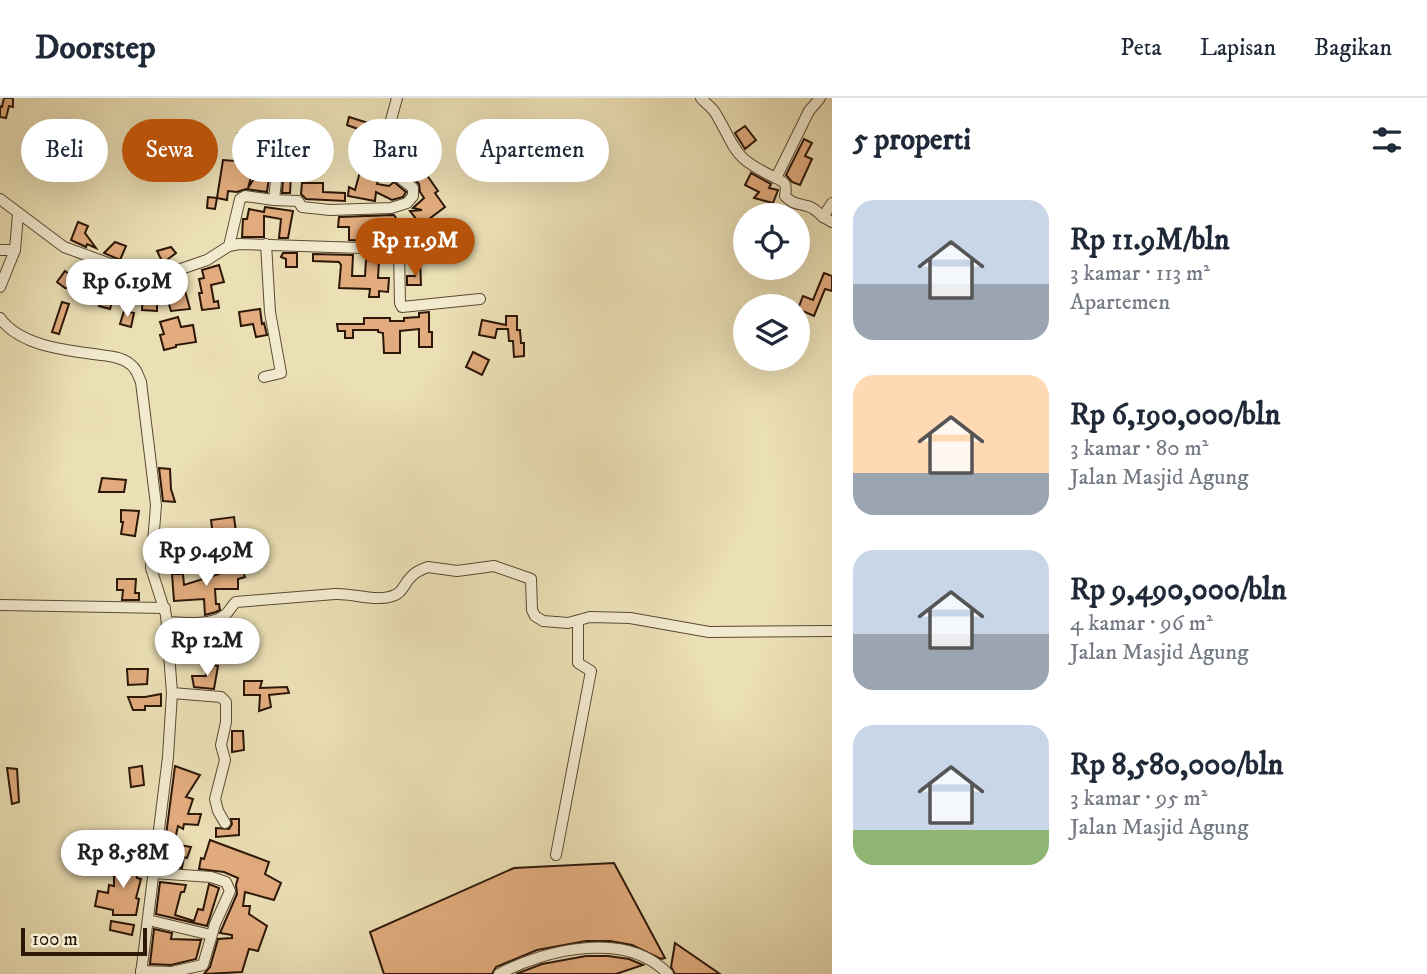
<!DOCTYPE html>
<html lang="id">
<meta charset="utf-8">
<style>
:root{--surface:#fff;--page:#f2f2f3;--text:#1f2937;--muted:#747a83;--line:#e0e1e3;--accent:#b45309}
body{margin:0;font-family:"IM FELL DW Pica",serif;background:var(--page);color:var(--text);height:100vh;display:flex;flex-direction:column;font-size:26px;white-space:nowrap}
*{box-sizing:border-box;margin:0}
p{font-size:23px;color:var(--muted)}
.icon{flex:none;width:38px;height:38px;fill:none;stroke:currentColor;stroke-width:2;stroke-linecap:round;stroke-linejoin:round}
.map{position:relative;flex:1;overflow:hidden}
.details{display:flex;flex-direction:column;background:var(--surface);width:595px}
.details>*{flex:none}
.banner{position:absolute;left:21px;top:21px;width:665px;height:63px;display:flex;gap:14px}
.controls{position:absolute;left:733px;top:105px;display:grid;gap:14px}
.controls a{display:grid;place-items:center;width:77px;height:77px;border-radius:50%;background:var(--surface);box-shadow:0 7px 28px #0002;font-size:35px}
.scale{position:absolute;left:21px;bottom:18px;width:126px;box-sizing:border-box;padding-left:7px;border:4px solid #2d1708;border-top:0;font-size:19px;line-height:24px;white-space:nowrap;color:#2d1708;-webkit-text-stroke:5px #f2eacf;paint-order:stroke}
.price{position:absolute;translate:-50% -60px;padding:0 16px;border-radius:24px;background:#fff;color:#222;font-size:23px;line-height:46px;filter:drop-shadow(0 2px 4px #0008)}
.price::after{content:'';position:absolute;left:50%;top:42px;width:21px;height:16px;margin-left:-10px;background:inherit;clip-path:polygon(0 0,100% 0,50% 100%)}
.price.current{background:var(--accent);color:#fff}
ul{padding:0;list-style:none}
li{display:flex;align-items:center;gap:21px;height:175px;padding:0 21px}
li span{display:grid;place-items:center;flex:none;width:196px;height:140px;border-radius:21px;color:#555}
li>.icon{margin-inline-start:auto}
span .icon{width:84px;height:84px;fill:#fffc;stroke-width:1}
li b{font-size:30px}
h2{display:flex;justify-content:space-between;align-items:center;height:84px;padding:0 21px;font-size:30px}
.tag{padding:0 24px;border-radius:32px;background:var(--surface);box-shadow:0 7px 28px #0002;font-size:24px;line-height:63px}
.tag.current{background:var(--accent);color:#fff}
header{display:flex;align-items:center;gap:42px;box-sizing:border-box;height:98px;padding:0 35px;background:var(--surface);border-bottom:2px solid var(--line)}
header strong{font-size:33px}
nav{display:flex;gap:38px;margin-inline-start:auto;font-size:24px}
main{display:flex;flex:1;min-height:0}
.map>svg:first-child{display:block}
</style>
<header>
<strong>Doorstep</strong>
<nav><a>Peta</a><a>Lapisan</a><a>Bagikan</a></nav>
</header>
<main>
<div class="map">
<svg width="832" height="876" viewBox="0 0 832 876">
<rect width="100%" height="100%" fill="#ebdfb5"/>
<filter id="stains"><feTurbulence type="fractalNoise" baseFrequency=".00286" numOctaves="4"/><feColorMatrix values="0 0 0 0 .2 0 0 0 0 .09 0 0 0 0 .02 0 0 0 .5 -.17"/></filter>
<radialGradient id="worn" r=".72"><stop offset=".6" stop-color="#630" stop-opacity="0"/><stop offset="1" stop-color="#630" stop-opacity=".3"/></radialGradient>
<g fill="#e2ac7e" stroke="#2d1708" stroke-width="2">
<path d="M4,0H13V9L9,8L6,20L0,19V8L2,9Z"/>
<path d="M349,19L381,29L375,54V65L381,74L377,86L389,88L394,84L406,94L403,99L392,102L376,94L375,103L348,98L349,89L355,92L369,41L357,37L358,31L347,27Z"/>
<path d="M745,28L756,42L745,51L735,35Z"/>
<path d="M238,35L253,36L252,52L258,54L248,90L272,53L292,58L290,95H282L284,71L281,67L275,66L270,72L267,94L246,91L237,94L228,93L227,102L217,100L215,111L207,110L208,99L217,100L223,62L235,63L234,58L241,57V45L237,44Z"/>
<path d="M804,41L812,45L805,58L812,61L800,87L792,84L786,77Z"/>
<path d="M424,53L433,66L424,73L438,93L435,95L445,109L421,127L410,113L422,112L413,110L424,100L420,94L419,86L413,80L416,78L408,70L418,61L416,58Z"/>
<path d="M751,75L771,86L769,90L778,92L773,105L754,100L759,94L745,87Z"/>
<path d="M302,85H323V94L345,95V103L306,101L301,96Z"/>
<path d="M265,109L293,113L288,140H279L281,121L264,118V139H242L243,121H247L249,111L264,114Z"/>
<path d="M394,117L396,120V132H372V143L349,142V129H338L339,119Z"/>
<path d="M78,124L88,128L85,135L96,150L87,146L86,149L71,142Z"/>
<path d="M407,140H427V148H419V161H412V149H407Z"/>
<path d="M115,144L126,148L120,162L104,155Z"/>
<path d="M171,149L176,155L163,165L157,153Z"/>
<path d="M283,155H297V169H286V161L281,159Z"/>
<path d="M313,156L353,157L352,178H365L366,162L379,163L378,180H389L388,194L379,193V199H369L370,191L339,190L341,167L339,164L313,163Z"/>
<path d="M420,162L421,187H407V178H415Z"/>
<path d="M219,167L224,184L211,187L214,204L218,203L219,210L202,212L199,195H202L199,181L204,180L202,172Z"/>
<path d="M91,169L100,174L98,178L109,183L104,195L114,198L110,211L99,208L100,204L90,200L95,184L83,178Z"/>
<path d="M65,173L77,182L71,190H65L57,184Z"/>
<path d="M824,175L832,178V193L825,191L814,218L798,211L803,198L813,202Z"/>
<path d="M182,182L190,211L171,213L168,203L173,201L170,185Z"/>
<path d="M143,194H157V213L142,212Z"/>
<path d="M62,204L69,206L59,236L52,234Z"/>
<path d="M260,211L262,226L264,225L267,237L256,239L253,226L241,228L239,214Z"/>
<path d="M124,213L134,215L131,229L120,226Z"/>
<path d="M429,214V234H432V249H419V231L400,233V255H384L383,235L378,234V232H353V240H345V233H338L337,226H364V220H390V223H404V220L419,219V215Z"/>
<path d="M506,218H517V232H520L521,245H524V258L514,259L513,243H509L508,231H497L495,240L479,237L482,222L506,227Z"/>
<path d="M178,219L181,229L193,227L196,244L176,247V249L164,252L160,237L164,236L160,224Z"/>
<path d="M473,254L489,262L482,277L466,269Z"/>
<path d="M159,370L170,371L171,391L175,404L163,403Z"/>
<path d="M102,380L126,382L124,394H99Z"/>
<path d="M121,412L139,413L135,438L121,436L123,424H121Z"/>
<path d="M234,419L236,434L213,437L211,422Z"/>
<path d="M161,435H171L172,449L160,450Z"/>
<path d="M221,446L229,447L231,468L206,470V453L221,455Z"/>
<path d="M188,454H192L193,472L180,473L181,461Z"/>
<path d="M241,469L245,479L238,481V491H215L216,506H219L220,512L216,514L205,517L204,501L174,503L172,476H183L184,487Z"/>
<path d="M117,481H136L135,495H139V502H122L123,492H117Z"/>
<path d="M208,566L218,568L214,591L194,589L192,578H206Z"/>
<path d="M127,571H148L147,586L128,587Z"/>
<path d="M244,583H262L260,590L287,589L289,595L269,597L271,609L259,613L260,597H244Z"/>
<path d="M161,596V608H145V612H133L128,599H145Z"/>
<path d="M232,633H243L244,652L232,654Z"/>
<path d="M142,668L144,687L131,689L129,670Z"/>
<path d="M175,668L200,677L186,699L193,701L188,716H201L198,727L184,726L183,731L178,728L174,746L191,749L187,760L184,759L182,770L162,768Z"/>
<path d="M7,670L17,671L19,704L12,706Z"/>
<path d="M231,721H239V737L216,739V730L229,731L232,726Z"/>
<path d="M210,742L269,764L265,776L281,785L274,802L245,794L243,808H250L249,816L267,828L258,853L249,851L242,874L204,876L210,869L218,841L232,840V837L220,835L237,796L236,787L238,780L224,774L199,771L201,760L204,761Z"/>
<path d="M131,749L132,756L143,759L141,767L134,766L137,780L141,781L136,800L139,801L136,817H113V812L95,808L98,793L108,795L109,787L114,788V777L121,778L123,766L126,767Z"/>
<path d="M614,765L665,860L661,861L632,847L610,843H586L537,852L496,869L492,876H384L370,834L514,770Z"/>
<path d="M160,784L186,787L184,794H181L175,817L194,823L198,811L203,812L209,786L219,790L207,828L156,816Z"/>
<path d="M111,823L134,827L132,837L110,832Z"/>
<path d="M154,831L172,835L171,841L201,842L196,861L171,867L150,866Z"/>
<path d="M675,845L720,876H675L671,869Z"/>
<path d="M586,858H608L629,861L643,867L616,876H516L542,866Z"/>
</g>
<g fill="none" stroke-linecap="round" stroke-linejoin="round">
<defs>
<g id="street">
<path d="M701,0C706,6 712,9 716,16C738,54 732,59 776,80L809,13L820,0"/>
<path d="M776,80C786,85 787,86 785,98C794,107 797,105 807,108C813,109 819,115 823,119"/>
<path d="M0,101L64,149L146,179L164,177L178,172L207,162L229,148L239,146L394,151L399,154L400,205L402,209L480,201"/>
<path d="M274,102L298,103L302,109L330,112L391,110L407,105L413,98V90L386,69L382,55L397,0"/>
<path d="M832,105L823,119L832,124"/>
<path d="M229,148L240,101L245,98L274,102L277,73"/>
<path d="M0,152H15"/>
<path d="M0,189L15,152L18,116"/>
<path d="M0,220C19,247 63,252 94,256C106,258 120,258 130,266C136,270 138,277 141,284L156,407L151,470L166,517L172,595L168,659L141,876"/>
<path d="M264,279L281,275L270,214L266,146"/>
<path d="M151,458L173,457L182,451"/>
<path d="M0,507L165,510"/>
<path d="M167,524C184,525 211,528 225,517C230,513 231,508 236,504L335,496C353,495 378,505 395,497C403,494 404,486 410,480C414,475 422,471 428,469L457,473L494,468L531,481L532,512L535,518L543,523L568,525L590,519L630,520L709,534L832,533"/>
<path d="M172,595L221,599L226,604V624L221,647L225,662L215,701L218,713L225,725"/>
<path d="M556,757L591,573L578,565V523"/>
<path d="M148,822L211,837"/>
<path d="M141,873L172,874L203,867L215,826L230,793L226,784L211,779L154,775"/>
<path d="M499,876C546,851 627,832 668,876"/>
</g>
</defs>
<use href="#street" stroke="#5c4933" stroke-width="12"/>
<use href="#street" stroke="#f2eacf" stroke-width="10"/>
</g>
<rect width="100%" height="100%" filter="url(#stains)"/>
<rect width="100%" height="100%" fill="url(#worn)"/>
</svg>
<div class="controls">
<a><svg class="icon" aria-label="locate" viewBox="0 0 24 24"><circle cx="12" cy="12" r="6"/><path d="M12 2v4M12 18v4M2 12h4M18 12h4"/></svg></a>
<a><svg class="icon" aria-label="layers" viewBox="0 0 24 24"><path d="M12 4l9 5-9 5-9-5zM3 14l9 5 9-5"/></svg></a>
</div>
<div class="scale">100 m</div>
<b class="price current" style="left:415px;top:180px">Rp 11.9M</b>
<b class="price" style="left:127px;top:221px">Rp 6.19M</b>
<b class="price" style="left:206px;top:490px">Rp 9.49M</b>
<b class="price" style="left:207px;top:580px">Rp 12M</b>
<b class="price" style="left:123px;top:792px">Rp 8.58M</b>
<div class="banner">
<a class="tag">Beli</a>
<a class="tag current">Sewa</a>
<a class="tag">Filter</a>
<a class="tag">Baru</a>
<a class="tag">Apartemen</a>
</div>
</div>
<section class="details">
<h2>5 properti<svg class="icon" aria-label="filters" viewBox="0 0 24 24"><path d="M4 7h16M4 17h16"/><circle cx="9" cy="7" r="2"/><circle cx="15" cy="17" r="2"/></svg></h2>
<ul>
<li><span style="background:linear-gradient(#c9d6e8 60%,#9aa5b1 0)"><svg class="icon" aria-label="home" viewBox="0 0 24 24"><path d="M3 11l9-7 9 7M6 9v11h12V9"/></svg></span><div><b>Rp 11.9M/bln</b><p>3 kamar · 113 m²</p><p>Apartemen</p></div></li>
<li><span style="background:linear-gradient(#ffd9b3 70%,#9aa5b1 0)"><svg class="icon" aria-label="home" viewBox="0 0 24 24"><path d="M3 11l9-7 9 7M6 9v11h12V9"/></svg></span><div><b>Rp 6,190,000/bln</b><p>3 kamar · 80 m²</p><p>Jalan Masjid Agung</p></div></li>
<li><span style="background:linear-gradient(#c9d6e8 60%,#9aa5b1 0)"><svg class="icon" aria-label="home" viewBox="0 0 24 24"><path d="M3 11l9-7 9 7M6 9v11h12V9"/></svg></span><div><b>Rp 9,490,000/bln</b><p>4 kamar · 96 m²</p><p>Jalan Masjid Agung</p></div></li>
<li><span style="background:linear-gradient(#c9d6e8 75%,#8fb573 0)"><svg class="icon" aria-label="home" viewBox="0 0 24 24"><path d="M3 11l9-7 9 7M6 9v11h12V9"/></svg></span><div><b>Rp 8,580,000/bln</b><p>3 kamar · 95 m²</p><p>Jalan Masjid Agung</p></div></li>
</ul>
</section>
</main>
